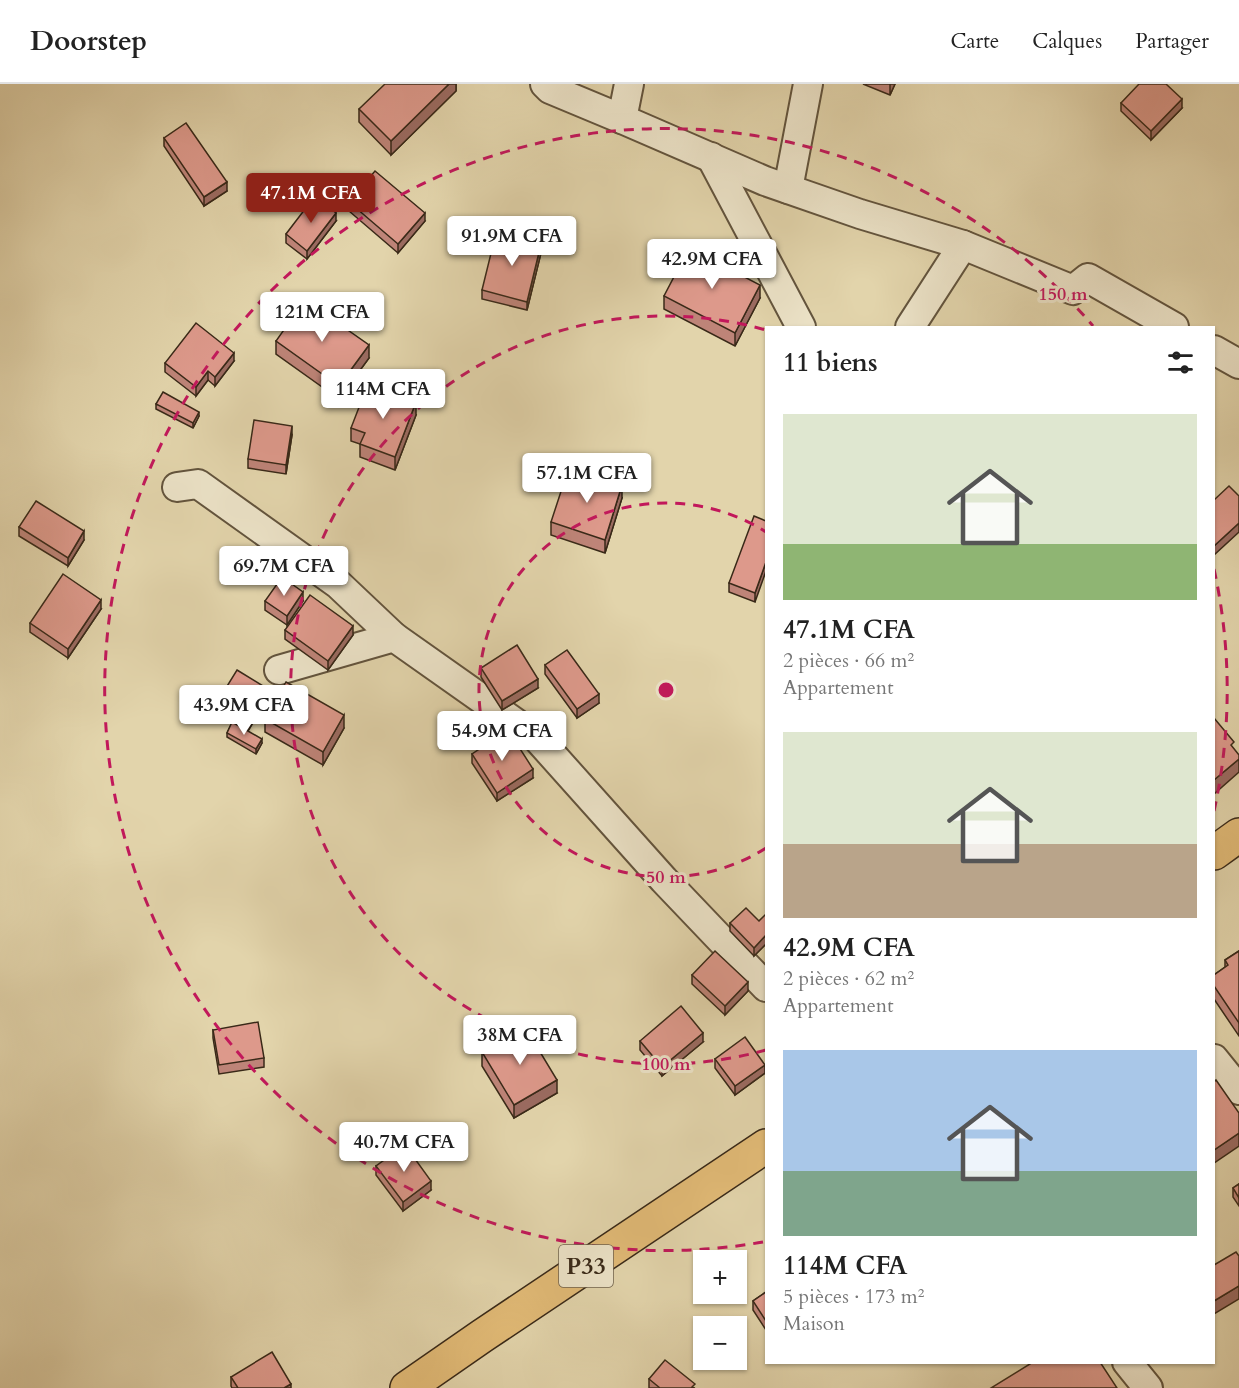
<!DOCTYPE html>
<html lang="fr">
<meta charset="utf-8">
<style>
:root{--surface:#fff;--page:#f2f2f2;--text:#222;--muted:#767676;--line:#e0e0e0;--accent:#8f2418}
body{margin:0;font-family:Cardo,serif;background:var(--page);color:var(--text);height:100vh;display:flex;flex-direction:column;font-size:22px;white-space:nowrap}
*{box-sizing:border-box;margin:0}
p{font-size:20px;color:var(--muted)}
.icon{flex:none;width:33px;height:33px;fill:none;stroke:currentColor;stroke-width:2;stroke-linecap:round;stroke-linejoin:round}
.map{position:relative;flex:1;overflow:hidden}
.drawer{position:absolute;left:765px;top:242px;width:450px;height:1038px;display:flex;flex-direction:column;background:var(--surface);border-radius:0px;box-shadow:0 2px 4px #0004}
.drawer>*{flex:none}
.fabs{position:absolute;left:693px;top:1166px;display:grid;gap:12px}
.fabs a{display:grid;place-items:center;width:54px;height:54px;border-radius:0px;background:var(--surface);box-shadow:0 2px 4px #0004;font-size:30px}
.price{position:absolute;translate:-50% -51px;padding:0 14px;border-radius:6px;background:#fff;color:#222;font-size:20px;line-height:39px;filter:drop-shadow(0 2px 3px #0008)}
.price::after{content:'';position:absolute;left:50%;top:36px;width:18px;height:14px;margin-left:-9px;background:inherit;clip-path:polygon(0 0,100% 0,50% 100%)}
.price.selected{background:var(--accent);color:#fff}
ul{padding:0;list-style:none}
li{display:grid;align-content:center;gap:12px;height:318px;padding:0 18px}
li span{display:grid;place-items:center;height:186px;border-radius:0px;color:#555}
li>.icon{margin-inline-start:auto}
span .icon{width:108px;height:108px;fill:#fffc;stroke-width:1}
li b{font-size:26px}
h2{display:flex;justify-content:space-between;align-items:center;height:72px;padding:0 18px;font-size:26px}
header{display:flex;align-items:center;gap:36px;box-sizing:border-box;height:84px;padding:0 30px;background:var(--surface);border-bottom:2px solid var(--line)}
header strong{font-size:28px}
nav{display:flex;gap:33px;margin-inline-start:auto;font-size:21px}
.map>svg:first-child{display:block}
</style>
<header>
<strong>Doorstep</strong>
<nav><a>Carte</a><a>Calques</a><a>Partager</a></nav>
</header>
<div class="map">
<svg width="1239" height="1304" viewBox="0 0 1239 1304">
<rect width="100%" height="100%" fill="#e2d4ab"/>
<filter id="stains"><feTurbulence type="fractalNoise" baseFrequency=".00333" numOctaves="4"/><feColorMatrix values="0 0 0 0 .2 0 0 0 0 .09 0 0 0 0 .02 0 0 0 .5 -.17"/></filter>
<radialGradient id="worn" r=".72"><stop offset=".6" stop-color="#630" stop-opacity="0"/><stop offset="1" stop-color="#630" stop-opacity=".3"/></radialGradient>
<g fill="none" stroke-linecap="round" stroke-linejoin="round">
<defs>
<g id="street">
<path d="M545,0L550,5L622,35L765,97L860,130L963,161L1073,206L1088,194L1174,243"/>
<path d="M622,35L629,0"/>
<path d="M711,73L801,243"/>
<path d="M788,105L808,0"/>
<path d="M910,243L963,161"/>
<path d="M1214,266L1239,280"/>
<path d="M177,403L198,400L338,500L394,553"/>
<path d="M279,586L394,553L537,654L664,796L766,903"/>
<path d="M1214,975L1239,1006"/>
<path d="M1127,1278L1148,1304"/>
</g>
<g id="primary">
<path d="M1214,769L1239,751"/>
<path d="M407,1304L482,1252L766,1062"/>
</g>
</defs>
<use href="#street" stroke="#63543d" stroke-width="32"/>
<use href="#primary" stroke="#392918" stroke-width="36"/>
<use href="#street" stroke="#ece3c8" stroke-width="28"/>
<use href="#primary" stroke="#e1ba76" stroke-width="33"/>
</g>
<g fill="#be8478" stroke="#392918" stroke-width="1.5">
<path d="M456,0V7L391,71L359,38V25Z"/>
<path d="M863,0H895L890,11Z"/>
<path d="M1121,19L1182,24L1151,56L1121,27Z"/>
<path d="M164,54L227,107L204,122L164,62Z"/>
<path d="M349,118L425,137L398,169L349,127Z"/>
<path d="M336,137L307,175L286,159V150Z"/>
<path d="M541,169L527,226L482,215V206Z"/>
<path d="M664,212L760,214L735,262L664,225Z"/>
<path d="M276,257L369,274L339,315L276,270Z"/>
<path d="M234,277L215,302L208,296L196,312L165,288V279Z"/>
<path d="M156,320L199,332L193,344L156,325Z"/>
<path d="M416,331L395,386L360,373V360L351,357V344Z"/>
<path d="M292,351L286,390L248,384V375Z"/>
<path d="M622,414L605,469L551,451V438Z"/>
<path d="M766,437L755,518L729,508V499Z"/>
<path d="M19,443L84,456L68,482L19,452Z"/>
<path d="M265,517H303L287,541L265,526Z"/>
<path d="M101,525L68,574L30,548V539Z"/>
<path d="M285,546L353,551L328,586L285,555Z"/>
<path d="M545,581L599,619L577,634L545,590Z"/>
<path d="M481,584L538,604L502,626L481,593Z"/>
<path d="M268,614L248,647L262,659L256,670L227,653V649L232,639L216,629V620Z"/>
<path d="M265,635L344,644L323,681L265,648Z"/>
<path d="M472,670L533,694L497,717L472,679Z"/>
<path d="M766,831V860L754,872L730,847V839L759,837Z"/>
<path d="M1239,867V952L1214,915V891L1225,883V876Z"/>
<path d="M692,891L748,907L725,931L692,900Z"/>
<path d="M213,946L264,974V983L219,990L213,954Z"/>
<path d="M640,957L703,958L662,992L640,966Z"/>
<path d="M482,968L557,1009L514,1034L482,982Z"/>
<path d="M715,975L765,989L735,1011L715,984Z"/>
<path d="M376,1082L431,1106L403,1127L376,1091Z"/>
<path d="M1239,1100V1122L1233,1113V1104Z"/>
<path d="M766,1208V1246L753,1226V1217Z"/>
<path d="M231,1293L291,1304H232L231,1302Z"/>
<path d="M649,1295L695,1304H649Z"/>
</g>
<g fill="#9b6b61" stroke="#392918" stroke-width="1.5">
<path d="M449,0H456V7L391,71V57Z"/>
<path d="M890,0H895L890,11Z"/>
<path d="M1182,15V24L1151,56V47Z"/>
<path d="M227,98V107L204,122V113Z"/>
<path d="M336,129V137L307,175V167Z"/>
<path d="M425,129V137L398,169V160Z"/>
<path d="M541,160V169L527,226V218Z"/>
<path d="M760,201V214L735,262V249Z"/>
<path d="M369,261V274L339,315V302Z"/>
<path d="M234,269V277L215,302V293Z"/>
<path d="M208,287V296L196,312V303Z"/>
<path d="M416,318V331L395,386V373Z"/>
<path d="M199,328V332L193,344V339Z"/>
<path d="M292,342V351L286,390V381Z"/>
<path d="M622,401V414L605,469V456Z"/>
<path d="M1239,439V448L1214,471V462Z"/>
<path d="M84,447V456L68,482V474Z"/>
<path d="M766,478V487L755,518V509Z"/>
<path d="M303,508V517L287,541V532Z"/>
<path d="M101,516V525L68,574V565Z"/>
<path d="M353,542V551L328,586V577Z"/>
<path d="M538,595V604L502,626V617Z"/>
<path d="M268,605V614L247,648V639Z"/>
<path d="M599,610V619L577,634V625Z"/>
<path d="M344,631V644L323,681V668Z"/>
<path d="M262,655V659L256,670V665Z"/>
<path d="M1239,675V688L1214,710V696Z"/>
<path d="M533,685V694L497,717V709Z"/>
<path d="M766,851V860L754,872V864Z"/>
<path d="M748,898V907L725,931V922Z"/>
<path d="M703,949V958L662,992V983Z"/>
<path d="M765,981V989L735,1011V1002Z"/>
<path d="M557,996V1009L514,1034V1021Z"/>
<path d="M1239,1049V1062L1214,1079V1066Z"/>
<path d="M431,1097V1106L403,1127V1118Z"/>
<path d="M1239,1202V1215L1214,1230V1217Z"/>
<path d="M291,1300V1304H284Z"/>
</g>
<g fill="#dd998b" stroke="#392918" stroke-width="1.5">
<path d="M385,0H449L391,57L359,25Z"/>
<path d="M1139,0H1166L1182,15L1151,47L1121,19Z"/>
<path d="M186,39L227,98L204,113L164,54Z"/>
<path d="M375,87L425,129L398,160L349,118Z"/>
<path d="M315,112L336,129L307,167L286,150Z"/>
<path d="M496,149L541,160L527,218L482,206Z"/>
<path d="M689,164L760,201L735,249L664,212Z"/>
<path d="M305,216L369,261L339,302L276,257Z"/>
<path d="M196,239L234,269L215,293L208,287L196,303L165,279Z"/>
<path d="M368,300L416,318L395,373L360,360L365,349L351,344Z"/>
<path d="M163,308L199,328L193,339L156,320Z"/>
<path d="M254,336L292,342L286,381L248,375Z"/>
<path d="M569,383L622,401L605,456L551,438Z"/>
<path d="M1229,402L1239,412V439L1214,462V416Z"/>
<path d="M36,417L84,447L68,474L19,443Z"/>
<path d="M754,432L766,437V478L755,509L729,499Z"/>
<path d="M63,490L101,516L68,565L30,539Z"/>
<path d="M282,493L303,508L287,532L265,517Z"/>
<path d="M310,511L353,542L328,577L285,546Z"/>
<path d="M517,561L538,595L502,617L481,584Z"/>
<path d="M567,566L599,610L577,625L545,581Z"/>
<path d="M237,586L268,605L247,639L216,620Z"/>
<path d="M286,598L344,631L323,668L265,635Z"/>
<path d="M1214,634L1234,658L1231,661L1239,671V675L1214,696Z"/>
<path d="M232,638L262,655L256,665L227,649Z"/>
<path d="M508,646L533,685L497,709L472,670Z"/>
<path d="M746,824L759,837L766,830V851L754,864L730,839Z"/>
<path d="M715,867L748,898L725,922L692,891Z"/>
<path d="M1239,867V939L1214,902V891L1228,881L1225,876Z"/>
<path d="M681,922L703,949L662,983L640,957Z"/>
<path d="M258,938L264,974L219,981L213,946Z"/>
<path d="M525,943L557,996L514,1021L482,968Z"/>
<path d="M745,953L765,981L735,1002L715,975Z"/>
<path d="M1216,996L1239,1029V1049L1214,1066V998Z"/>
<path d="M405,1061L431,1097L403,1118L376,1082Z"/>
<path d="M1239,1100V1114L1233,1104Z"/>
<path d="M1236,1168L1239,1172V1202L1214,1217V1181Z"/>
<path d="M766,1208V1237L753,1217Z"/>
<path d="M272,1268L291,1300L284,1304H238L231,1293Z"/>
<path d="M665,1276L695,1300L691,1304H660L649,1295Z"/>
<path d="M1033,1278H1100L1117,1304H991Z"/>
</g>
<g fill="none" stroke="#c2185b" stroke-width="3" stroke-dasharray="10 8">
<path d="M766 764A187 187 0 1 1 766 448"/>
<path d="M766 966A374 374 0 1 1 766 246"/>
<path d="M763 1158A561 561 0 1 1 1093 242M1214 485A561 561 0 0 1 1214 727"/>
</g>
<g text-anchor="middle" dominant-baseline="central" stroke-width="6" stroke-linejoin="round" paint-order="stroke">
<rect fill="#ece3c8" stroke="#6f614d" stroke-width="1.5" x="559" y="1161" width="54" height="42" rx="4.5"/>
<g font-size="24" font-weight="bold" fill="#392918">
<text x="586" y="1182">P33</text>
</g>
</g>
<circle cx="666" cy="606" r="9" fill="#c2185b" stroke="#ece3c8" stroke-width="3"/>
<g font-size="18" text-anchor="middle" font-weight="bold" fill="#c2185b" stroke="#ece3c8" stroke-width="6" stroke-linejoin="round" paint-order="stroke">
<text x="1063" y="216">150 m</text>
<text x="666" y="799">50 m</text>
<text x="666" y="986">100 m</text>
</g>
<rect width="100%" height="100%" filter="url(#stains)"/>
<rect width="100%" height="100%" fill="url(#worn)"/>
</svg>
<div class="fabs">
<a>+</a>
<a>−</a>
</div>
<b class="price selected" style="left:311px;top:140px">47.1M CFA</b>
<b class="price" style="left:512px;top:183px">91.9M CFA</b>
<b class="price" style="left:712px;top:206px">42.9M CFA</b>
<b class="price" style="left:322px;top:259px">121M CFA</b>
<b class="price" style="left:383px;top:336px">114M CFA</b>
<b class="price" style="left:587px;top:420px">57.1M CFA</b>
<b class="price" style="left:284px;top:513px">69.7M CFA</b>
<b class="price" style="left:244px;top:652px">43.9M CFA</b>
<b class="price" style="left:502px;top:678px">54.9M CFA</b>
<b class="price" style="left:520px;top:982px">38M CFA</b>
<b class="price" style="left:404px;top:1089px">40.7M CFA</b>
<section class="drawer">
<h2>11 biens<svg class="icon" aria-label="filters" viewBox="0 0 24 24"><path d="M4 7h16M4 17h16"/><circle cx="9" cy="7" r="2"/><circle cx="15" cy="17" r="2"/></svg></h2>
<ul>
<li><span style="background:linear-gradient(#dfe7d0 70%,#8fb573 0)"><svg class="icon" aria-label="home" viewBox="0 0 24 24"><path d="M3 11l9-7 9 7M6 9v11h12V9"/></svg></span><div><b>47.1M CFA</b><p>2 pièces · 66 m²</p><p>Appartement</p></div></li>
<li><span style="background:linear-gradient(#dfe7d0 60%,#b9a48a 0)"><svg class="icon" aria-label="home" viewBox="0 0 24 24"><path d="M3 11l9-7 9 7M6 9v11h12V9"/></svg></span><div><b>42.9M CFA</b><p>2 pièces · 62 m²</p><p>Appartement</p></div></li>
<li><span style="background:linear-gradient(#a9c7e8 65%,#7fa58c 0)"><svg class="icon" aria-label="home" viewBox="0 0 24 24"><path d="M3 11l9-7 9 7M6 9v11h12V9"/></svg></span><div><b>114M CFA</b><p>5 pièces · 173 m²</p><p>Maison</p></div></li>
</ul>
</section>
</div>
